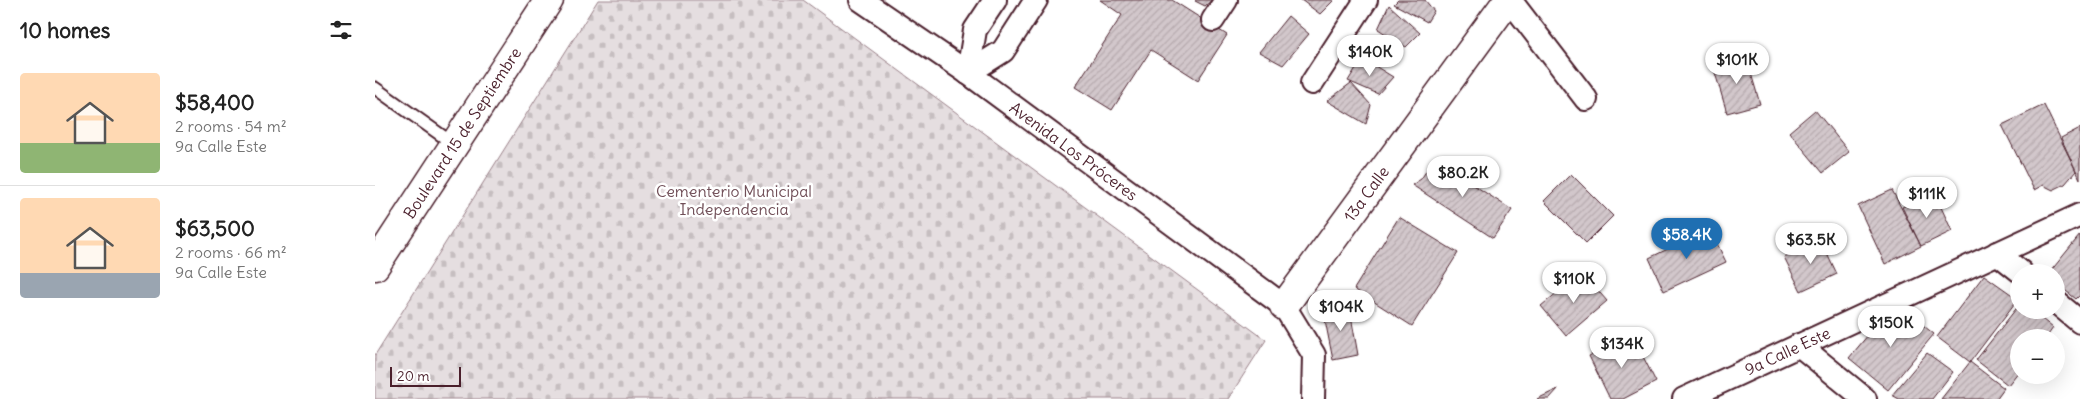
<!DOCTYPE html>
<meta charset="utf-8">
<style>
:root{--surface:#fff;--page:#f6f6f6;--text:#222;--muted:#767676;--line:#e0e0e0;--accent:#1f6fb2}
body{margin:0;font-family:Delius,sans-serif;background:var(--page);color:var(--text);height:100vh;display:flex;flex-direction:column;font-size:19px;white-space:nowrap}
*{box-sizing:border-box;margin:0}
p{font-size:16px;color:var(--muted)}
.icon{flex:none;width:28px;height:28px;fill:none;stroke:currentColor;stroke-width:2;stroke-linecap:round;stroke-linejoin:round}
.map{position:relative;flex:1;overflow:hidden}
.drawer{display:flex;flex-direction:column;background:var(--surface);width:375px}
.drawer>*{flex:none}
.buttons{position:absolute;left:1635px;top:264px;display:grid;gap:10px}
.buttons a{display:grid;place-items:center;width:55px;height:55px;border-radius:50%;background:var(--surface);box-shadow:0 5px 20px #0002;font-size:25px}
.scale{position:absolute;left:15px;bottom:12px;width:71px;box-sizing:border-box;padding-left:5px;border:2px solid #4a1f2b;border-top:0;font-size:14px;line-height:18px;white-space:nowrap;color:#4a1f2b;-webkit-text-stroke:4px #fff;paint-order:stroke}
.price{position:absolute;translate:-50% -42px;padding:0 11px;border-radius:18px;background:#fff;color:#222;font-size:16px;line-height:32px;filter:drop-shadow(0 1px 2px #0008)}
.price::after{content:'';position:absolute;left:50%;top:30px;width:15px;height:11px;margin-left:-8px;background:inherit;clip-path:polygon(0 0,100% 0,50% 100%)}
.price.current{background:var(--accent);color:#fff}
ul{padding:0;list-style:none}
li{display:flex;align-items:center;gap:15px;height:125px;padding:0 20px}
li+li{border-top:1px solid var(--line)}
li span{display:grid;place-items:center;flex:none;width:140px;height:100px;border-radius:5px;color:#555}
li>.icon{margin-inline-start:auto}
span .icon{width:60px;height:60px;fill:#fffc;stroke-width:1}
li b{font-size:21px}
h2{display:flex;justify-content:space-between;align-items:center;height:60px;padding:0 20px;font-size:21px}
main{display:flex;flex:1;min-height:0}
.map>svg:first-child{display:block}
</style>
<main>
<section class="drawer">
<h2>10 homes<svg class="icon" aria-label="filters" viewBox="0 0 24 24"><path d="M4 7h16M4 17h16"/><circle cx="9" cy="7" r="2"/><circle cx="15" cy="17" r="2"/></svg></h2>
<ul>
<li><span style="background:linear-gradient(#ffd9b3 70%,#8fb573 0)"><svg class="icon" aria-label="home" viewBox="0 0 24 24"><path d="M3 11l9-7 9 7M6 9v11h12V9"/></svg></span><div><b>$58,400</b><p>2 rooms · 54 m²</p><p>9a Calle Este</p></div></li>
<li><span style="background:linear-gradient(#ffd9b3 75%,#9aa5b1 0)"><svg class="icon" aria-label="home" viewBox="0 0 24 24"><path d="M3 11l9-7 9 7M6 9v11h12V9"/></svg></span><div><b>$63,500</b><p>2 rooms · 66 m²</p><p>9a Calle Este</p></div></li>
</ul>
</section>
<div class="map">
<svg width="1705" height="399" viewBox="0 0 1705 399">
<defs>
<pattern id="cemetery-stones" width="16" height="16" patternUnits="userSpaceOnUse" patternTransform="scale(1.25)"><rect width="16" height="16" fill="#e5dee0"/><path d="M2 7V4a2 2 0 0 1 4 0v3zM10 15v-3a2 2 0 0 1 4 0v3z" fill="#c6bec0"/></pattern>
<pattern id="building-hatch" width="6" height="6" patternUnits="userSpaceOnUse" patternTransform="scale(1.25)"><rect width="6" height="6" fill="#d2c7cb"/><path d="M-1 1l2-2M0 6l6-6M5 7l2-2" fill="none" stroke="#b6aaae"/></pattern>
</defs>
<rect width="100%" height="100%" fill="#fff"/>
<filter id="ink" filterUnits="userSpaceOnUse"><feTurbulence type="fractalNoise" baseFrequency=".02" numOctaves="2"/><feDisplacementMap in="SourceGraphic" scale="10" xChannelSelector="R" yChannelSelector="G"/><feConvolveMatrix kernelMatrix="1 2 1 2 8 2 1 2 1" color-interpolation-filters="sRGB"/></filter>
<g filter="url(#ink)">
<path fill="url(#cemetery-stones)" stroke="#987e86" d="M223,0H428L891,340L853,399H0V355Z"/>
<g fill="url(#building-hatch)" stroke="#4a1f2b">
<path d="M725,0H797L852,35L823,80L776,50L737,110L700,87L747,15Z"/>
<path d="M821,0H837L830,6L820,1Z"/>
<path d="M926,0H959L945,14Z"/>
<path d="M1023,0H1050L1059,11L1052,22L1019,4Z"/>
<path d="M1014,5L1045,33L1031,47L1003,29Z"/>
<path d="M913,16L934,34L908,65L884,52Z"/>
<path d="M1371,56L1385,104L1352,113L1338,66Z"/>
<path d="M987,58L1018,77L1003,94L973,81Z"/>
<path d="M976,83L996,105L991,124L952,101Z"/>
<path d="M1669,105L1701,171L1690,184L1678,190L1668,185L1659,190L1627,125Z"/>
<path d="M1440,110L1474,152L1448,173L1414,132Z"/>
<path d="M1705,128V179L1686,138Z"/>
<path d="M1059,159L1137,210L1118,238L1037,185L1046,179Z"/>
<path d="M1196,174L1238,216L1211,243L1169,201Z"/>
<path d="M1517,190L1546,246L1510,264L1483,206Z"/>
<path d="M1559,192L1577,231L1546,246L1527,207Z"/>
<path d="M1024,217L1083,253L1037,326L979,289Z"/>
<path d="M1335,229L1351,262L1289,291L1274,258Z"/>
<path d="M1705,235V295L1701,299L1681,283V272H1675Z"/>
<path d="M1446,240L1462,274L1426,291L1409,257Z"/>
<path d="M1207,272L1232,301L1191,336L1166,306Z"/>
<path d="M1609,275L1643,299L1595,362L1562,337Z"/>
<path d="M974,305L983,355L958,360L948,310Z"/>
<path d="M1644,305V310H1656L1678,328L1671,338H1644V371L1633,385L1601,360Z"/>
<path d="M1530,311L1559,334L1513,390L1474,358L1503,323Z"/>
<path d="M1257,335L1281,382L1248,399H1235L1214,356Z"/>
<path d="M1552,353L1578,372L1557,399H1524L1517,395Z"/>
<path d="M1595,362L1629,388L1621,399H1566Z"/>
<path d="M1183,389L1174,399H1162Z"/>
</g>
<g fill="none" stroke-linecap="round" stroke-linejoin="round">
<defs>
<path id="lane" d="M0,88L80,145"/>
<g id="street">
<path id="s1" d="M486,0L593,73L909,306L939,355L938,399"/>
<path d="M1135,0L1211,99"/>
<path d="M838,20L851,0"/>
<path d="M593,73L628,51L661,0"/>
<path d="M593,73L600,30L620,0"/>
<path d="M937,83L991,0"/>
<path d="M1622,253L1646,272"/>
<path d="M1681,302L1705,322"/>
<path d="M1424,345L1490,399"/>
<path id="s2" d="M1309,399L1705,215"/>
</g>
<g id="secondary">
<path id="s3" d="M0,266L174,0"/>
<path id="s4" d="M909,306L1133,0"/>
</g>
</defs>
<use href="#lane" stroke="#4a1f2b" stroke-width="15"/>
<use href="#street" stroke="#4a1f2b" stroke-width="26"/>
<use href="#secondary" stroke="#4a1f2b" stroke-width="31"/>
<use href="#lane" stroke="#fff" stroke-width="11"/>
<use href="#street" stroke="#fff" stroke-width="22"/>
<use href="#secondary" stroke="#fff" stroke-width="28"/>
</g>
</g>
<g text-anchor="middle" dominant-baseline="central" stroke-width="5" stroke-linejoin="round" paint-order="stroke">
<g font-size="16" fill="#4a1f2b" stroke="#fff">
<text stroke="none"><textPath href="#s3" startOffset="159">Boulevard 15 de Septiembre</textPath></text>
<text stroke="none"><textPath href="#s1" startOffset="261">Avenida Los Próceres</textPath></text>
<text stroke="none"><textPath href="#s4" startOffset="139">13a Calle</textPath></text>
<text stroke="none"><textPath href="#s2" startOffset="114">9a Calle Este</textPath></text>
</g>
<g font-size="16" fill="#714f58" stroke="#fff">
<text x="359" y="191">Cementerio Municipal<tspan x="359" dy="18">Independencia</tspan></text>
</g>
</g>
</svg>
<div class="buttons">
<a>+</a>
<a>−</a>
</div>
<div class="scale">20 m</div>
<b class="price" style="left:995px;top:77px">$140K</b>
<b class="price" style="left:1362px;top:85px">$101K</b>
<b class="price" style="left:1088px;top:198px">$80.2K</b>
<b class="price" style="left:1552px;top:219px">$111K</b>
<b class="price current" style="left:1312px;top:260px">$58.4K</b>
<b class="price" style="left:1436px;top:265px">$63.5K</b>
<b class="price" style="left:1199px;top:304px">$110K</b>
<b class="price" style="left:966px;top:332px">$104K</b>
<b class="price" style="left:1516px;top:348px">$150K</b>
<b class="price" style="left:1247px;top:369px">$134K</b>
</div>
</main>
